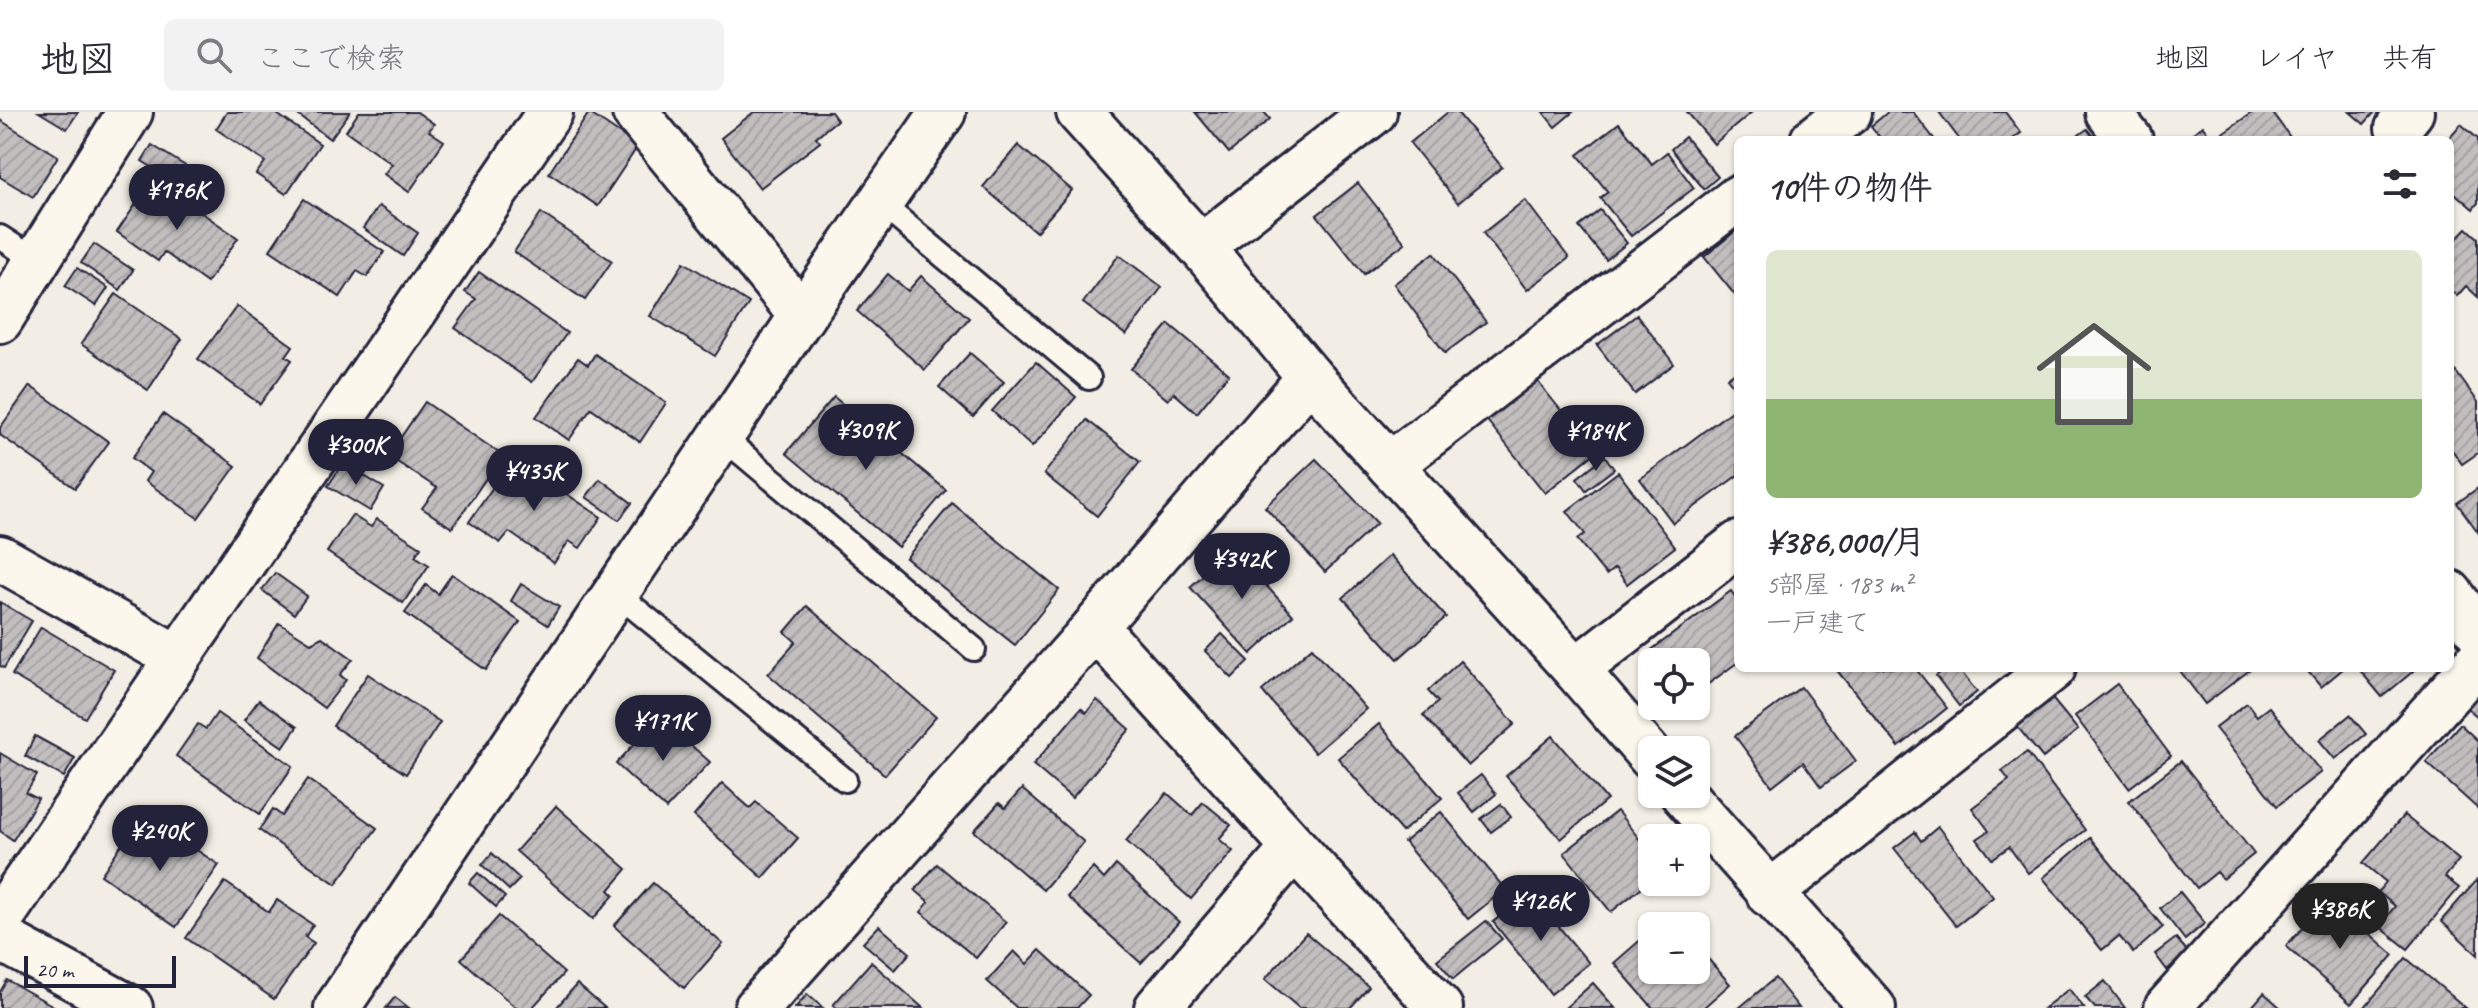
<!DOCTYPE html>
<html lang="ja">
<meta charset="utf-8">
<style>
:root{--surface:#fff;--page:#f2f2f3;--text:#2b2b33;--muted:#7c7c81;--line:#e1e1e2;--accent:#22223b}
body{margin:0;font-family:Caveat,"Klee One",sans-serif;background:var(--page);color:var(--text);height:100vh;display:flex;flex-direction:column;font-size:30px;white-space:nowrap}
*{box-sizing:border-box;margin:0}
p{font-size:26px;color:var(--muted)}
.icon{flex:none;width:44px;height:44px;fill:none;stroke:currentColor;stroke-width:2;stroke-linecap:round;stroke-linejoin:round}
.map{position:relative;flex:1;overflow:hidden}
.side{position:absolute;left:1734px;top:24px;width:720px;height:536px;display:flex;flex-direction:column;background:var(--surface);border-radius:12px;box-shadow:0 2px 6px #0004}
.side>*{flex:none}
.controls{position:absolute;left:1638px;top:536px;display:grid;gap:16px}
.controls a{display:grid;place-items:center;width:72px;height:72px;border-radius:12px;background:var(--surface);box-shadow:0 2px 6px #0004;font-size:40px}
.scale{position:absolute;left:24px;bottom:20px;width:152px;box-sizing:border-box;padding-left:8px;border:4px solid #22223b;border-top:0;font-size:22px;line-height:28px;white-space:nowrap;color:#22223b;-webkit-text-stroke:6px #fbf7ec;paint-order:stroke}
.price{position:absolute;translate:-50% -68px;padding:0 18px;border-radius:28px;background:var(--accent);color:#fff;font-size:26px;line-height:52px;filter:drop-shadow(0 2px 4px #0008)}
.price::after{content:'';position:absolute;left:50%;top:48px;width:24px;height:18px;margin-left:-12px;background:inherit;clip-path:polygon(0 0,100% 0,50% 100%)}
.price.active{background:#222;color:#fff}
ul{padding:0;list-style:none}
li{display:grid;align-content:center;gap:16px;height:424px;padding:0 32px}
li span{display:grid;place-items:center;height:248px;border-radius:12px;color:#555}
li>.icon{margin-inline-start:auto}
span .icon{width:144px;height:144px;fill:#fffc;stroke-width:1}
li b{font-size:34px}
h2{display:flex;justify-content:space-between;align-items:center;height:96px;padding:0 32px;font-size:34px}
header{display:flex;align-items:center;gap:48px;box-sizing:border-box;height:112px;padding:0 40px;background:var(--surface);border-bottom:2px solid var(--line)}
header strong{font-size:38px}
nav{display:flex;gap:44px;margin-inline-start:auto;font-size:28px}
.search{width:560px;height:72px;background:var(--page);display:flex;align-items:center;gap:20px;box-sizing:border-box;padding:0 28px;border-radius:12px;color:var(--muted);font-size:30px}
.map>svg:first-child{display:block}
</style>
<header>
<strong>地図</strong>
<div class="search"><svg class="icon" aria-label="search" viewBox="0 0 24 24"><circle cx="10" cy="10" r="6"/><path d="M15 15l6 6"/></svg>ここで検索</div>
<nav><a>地図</a><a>レイヤ</a><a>共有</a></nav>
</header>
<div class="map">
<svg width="2478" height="896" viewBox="0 0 2478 896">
<defs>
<pattern id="building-hatch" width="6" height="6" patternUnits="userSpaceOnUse" patternTransform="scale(2)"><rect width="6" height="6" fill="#c2bebe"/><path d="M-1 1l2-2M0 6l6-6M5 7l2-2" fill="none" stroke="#a6a3a4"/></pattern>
</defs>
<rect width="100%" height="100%" fill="#f2eee5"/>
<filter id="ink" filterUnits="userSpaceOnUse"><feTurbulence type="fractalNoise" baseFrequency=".0125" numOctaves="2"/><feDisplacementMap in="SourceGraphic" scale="16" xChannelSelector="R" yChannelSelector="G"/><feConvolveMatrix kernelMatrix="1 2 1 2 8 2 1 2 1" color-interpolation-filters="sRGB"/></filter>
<g filter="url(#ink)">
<g fill="url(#building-hatch)" stroke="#22223b" stroke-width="2">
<path d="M39,0H78L67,17Z"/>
<path d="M227,0H274L320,32L286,82L256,62L265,50L216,17Z"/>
<path d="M294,0H350L330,27Z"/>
<path d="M359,0H417L434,12L429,19L444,29L409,80L384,62L392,52L346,19Z"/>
<path d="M754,0H831L837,8L816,25L820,30L760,76L721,26Z"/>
<path d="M1195,0H1264L1270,7L1229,41Z"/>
<path d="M1448,0H1457L1502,55L1458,91L1410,31Z"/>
<path d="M1543,0H1573L1555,15Z"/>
<path d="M1687,0H1752L1714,32Z"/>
<path d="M1888,0H1913L1935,28H1882L1871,14Z"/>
<path d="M1939,0H2005L2021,21L2011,28H1960Z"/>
<path d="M2253,0H2272L2292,28H2225L2221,22Z"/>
<path d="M2350,0H2375L2364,12Z"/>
<path d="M589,1L638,34L598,94L549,61Z"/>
<path d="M0,8L58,44L33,85L0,65Z"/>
<path d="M1619,11L1652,52L1667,40L1694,76L1631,124L1600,86L1608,80L1578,43Z"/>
<path d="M2461,12L2478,27V91L2473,97L2450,77V28H2447Z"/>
<path d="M2203,14L2213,28H2183Z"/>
<path d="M2087,17L2096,28H2072Z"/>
<path d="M1685,25L1718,65L1704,77L1671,37Z"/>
<path d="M152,33L187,55L177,71L142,49Z"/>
<path d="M1018,33L1072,78L1036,120L983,75Z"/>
<path d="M153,67L238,126L207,171L164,140L158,149L117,120Z"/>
<path d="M1358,71L1405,131L1364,162L1317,103Z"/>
<path d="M304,87L384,140L367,165L357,159L340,185L270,138Z"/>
<path d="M1525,88L1569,146L1527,178L1483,121Z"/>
<path d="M379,94L418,121L403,144L363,116Z"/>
<path d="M1600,98L1627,131L1606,148L1579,115Z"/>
<path d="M541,101L612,149L585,188L514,140Z"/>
<path d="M2467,116L2478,126V185L2466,174L2457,184L2450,178V134Z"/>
<path d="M1738,117V187L1704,145Z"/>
<path d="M94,132L133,158L120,178L81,151Z"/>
<path d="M1434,141L1486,210L1445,241L1394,172Z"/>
<path d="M1119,143L1162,175L1126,223L1083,191Z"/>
<path d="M684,150L749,191L715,244L650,204Z"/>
<path d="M77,156L108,176L96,194L65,174Z"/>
<path d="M479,160L567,221L532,270L455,216L476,187L465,180Z"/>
<path d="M888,162L908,179L921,164L969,206L925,258L857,199Z"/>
<path d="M116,182L182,227L148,278L81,232Z"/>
<path d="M237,194L293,234L286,244L292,248L260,292L198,247Z"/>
<path d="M1637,203L1674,252L1635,282L1597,233Z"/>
<path d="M1169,212L1229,262L1197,301L1174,281L1168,288L1131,257Z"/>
<path d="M970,241L1004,270L973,305L939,275Z"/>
<path d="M595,242L666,291L640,330L591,296L569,328L536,305L578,246L588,253Z"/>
<path d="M1036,250L1076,285L1032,335L992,299Z"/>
<path d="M2451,253L2478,290V341L2462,352L2450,335Z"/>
<path d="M1738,258V280L1727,266Z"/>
<path d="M1535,266L1595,341L1545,381L1485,306Z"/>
<path d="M30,274L109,330L75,376L0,323V316Z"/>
<path d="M834,285L946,378L898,435L786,341Z"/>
<path d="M425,290L502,343L452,416L422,396L437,376L388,344Z"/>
<path d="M1734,297L1738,303V363L1673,411L1640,367Z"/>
<path d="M163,302L236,354L198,406L145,369L151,360L132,346Z"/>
<path d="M1087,308L1140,350L1097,404L1044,362Z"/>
<path d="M1605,344L1614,357L1586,378L1577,366Z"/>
<path d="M513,346L601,405L580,436L569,429L554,451L509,420L500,431L469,410Z"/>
<path d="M1316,347L1377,411L1325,460L1265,395Z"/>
<path d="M343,351L384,376L370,399L328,374Z"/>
<path d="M1618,360L1675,435L1627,472L1615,456L1606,463L1577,427L1585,422L1567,399Z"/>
<path d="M600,367L632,391L619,408L586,385Z"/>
<path d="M2478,376V420L2457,391Z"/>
<path d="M952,391L1059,478L1015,533L906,446Z"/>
<path d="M352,403L371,415L377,407L421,435L415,444L429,453L403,491L327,440Z"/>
<path d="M1232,436L1293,503L1251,542L1190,475Z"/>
<path d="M1390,443L1446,505L1398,547L1343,486Z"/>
<path d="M275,461L307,484L294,502L262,478Z"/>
<path d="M452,462L520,510L486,558L405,501L426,473L438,482Z"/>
<path d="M521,472L559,495L548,513L511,489Z"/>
<path d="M1731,479L1738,489V550L1696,581V550H1658L1650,539Z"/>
<path d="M0,490L32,509L4,556L0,554Z"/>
<path d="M807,494L936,605L885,663L768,562L796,530L785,520Z"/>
<path d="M279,511L311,531L322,525L353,547L340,563L346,568L324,596L257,546Z"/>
<path d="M41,515L114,558L85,606L12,563Z"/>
<path d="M1222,522L1249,549L1232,566L1205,539Z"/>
<path d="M1312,535L1366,597L1315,641L1262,579Z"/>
<path d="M1460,549L1515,612L1468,654L1423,603L1438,590L1428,579Z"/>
<path d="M1835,556H1915L1947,596L1899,635Z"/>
<path d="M1946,556H1958L1977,580L1959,594L1936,564Z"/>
<path d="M2178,556H2251V557L2205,592Z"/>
<path d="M2305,556H2344L2321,575Z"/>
<path d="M2358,556H2417L2382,585Z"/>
<path d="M368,562L440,610L406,662L333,614Z"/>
<path d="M2117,572L2171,644L2129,676L2075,604Z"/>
<path d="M1801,575L1856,649L1821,675L1803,650L1772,674L1735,624Z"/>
<path d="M2478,577V605L2465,594Z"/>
<path d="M2050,584L2078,618L2043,646L2015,612Z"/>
<path d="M259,588L297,615L283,635L244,608Z"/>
<path d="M1097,588L1130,617L1072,686L1033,653L1081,596L1086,601Z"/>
<path d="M2247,591L2257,604L2269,595L2321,660L2277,694L2215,616Z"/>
<path d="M217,601L293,654L260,702L176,644L198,612L206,617Z"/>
<path d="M2350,603L2366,622L2335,647L2319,628Z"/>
<path d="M659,605L710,650L666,697L616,652Z"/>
<path d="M1379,612L1442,686L1402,720L1338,646Z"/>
<path d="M2460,612L2478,629V697L2426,650Z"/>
<path d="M35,624L75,646L64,665L25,644Z"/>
<path d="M1553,624L1607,688L1561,727L1506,664Z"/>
<path d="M2027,640L2085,718L2028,761L2009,735L1992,747L1977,727L1989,719L1972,696L2009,668L2002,659Z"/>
<path d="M0,641L37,663L26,681L38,687L13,728L0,719Z"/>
<path d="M2181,649L2254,742L2223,767L2217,760L2197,776L2129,689Z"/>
<path d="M1481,663L1496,682L1474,700L1458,681Z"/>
<path d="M308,667L377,716L336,772L259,718L273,697L282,704Z"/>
<path d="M722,671L750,696L756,690L798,726L763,766L694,704Z"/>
<path d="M1022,677L1084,730L1043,778L974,719L999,691L1005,696Z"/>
<path d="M1167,681L1192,703L1203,690L1231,713L1219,727L1233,739L1191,787L1126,729Z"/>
<path d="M1501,692L1511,705L1491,720L1481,707Z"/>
<path d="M556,694L627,757L609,778L614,783L593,807L516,739Z"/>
<path d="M1617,699L1652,743V767L1611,800L1564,741Z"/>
<path d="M1441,700L1505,777L1468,807L1404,730Z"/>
<path d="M2404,703L2459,748L2445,765L2459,776L2408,837L2379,814L2395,794L2378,780L2386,770L2363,751Z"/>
<path d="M135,713L158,729L167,718L219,753L176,815L101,763Z"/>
<path d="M1938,715L1993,785L1956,814L1894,736L1915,720L1921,729Z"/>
<path d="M2090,726L2163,815L2133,841L2119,824L2102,838L2043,766Z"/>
<path d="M492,741L520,767L509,778L482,753Z"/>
<path d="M937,752L1006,810L976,846L921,800L929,790L915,778Z"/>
<path d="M1116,753L1179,810L1141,851L1067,785L1093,756L1104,767Z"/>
<path d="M478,761L505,785L496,795L469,771Z"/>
<path d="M2478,767V843L2441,809Z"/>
<path d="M225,770L269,800L277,788L313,813L305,825L314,831L274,887L186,826Z"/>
<path d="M653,771L723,832L684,876L614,814Z"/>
<path d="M1530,780L1589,851L1551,882L1493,810Z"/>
<path d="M2180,780L2205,811L2185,828L2160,796Z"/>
<path d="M2329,786L2394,843L2351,892L2286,834Z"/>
<path d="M1669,803L1679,814H1656Z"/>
<path d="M499,804L564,861L532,896H516L461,847Z"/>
<path d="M1486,809L1502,827L1453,867L1437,848Z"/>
<path d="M879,814L910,841L895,858L863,831Z"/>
<path d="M1652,818V858H1696V833L1730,872L1703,896H1653L1614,851Z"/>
<path d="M1306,821L1369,875L1350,896H1299L1265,867Z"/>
<path d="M2176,826L2188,840L2167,858L2155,842Z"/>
<path d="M1040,838L1089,883L1077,896H1017L987,869L1014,839L1027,852Z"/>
<path d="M2406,846L2466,896H2364Z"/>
<path d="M871,850L923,896H837L833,893Z"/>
<path d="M1775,866L1799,896H1739Z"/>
<path d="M7,868L57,896H0V880Z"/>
<path d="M2105,869L2125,896H2095L2085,885Z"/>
<path d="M1593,871L1615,896H1565Z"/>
<path d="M577,872L605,896H556Z"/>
<path d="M2069,877L2084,896H2044Z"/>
<path d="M2264,881L2281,896H2251Z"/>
<path d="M807,882L823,896H795Z"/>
<path d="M395,885L409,896H386Z"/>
</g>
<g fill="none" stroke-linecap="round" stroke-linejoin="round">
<defs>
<g id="lane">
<path d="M880,91L1089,266"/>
<path d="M0,125L37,149"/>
<path d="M721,324L974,537"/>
<path d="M616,481L845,668"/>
</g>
<g id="street">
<path d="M635,0L802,204"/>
<path d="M2108,0L2130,28"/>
<path d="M2398,16L2411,0"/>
<path d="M1813,28L1849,0"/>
<path d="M1201,135L1374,0"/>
<path d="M0,208L130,0"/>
<path d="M1390,353L1738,86"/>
<path d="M0,446L178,546"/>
<path d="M2450,481L2478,519"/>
<path d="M1095,515L1440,896"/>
<path d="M1576,558L1738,432"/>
<path d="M1769,782L2053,556"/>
<path d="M0,807L550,0"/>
<path d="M0,826L130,896"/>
<path d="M337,896L802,204L943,0"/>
<path d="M757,896L1095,515L1310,265"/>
<path d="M1157,896L1293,737"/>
<path d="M2167,896L2478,549"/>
</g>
<g id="secondary">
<path d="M1079,0L1201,135L1310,265L1576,558L1652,646"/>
<path d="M1683,682L1873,896"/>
</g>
</defs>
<use href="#lane" stroke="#22223b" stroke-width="28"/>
<use href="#street" stroke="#22223b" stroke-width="50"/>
<use href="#secondary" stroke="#22223b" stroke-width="50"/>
<use href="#lane" stroke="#fbf7ec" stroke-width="22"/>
<use href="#street" stroke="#fbf7ec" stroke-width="44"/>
<use href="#secondary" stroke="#fbf7ec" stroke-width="44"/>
</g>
</g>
</svg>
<div class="controls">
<a><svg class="icon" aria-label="locate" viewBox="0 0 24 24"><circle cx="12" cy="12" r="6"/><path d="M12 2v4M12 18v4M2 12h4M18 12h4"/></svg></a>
<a><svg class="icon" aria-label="layers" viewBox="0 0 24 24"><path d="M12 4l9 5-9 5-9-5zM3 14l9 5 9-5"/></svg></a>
<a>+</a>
<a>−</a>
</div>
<div class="scale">20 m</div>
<b class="price" style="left:177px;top:120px">¥176K</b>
<b class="price" style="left:866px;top:360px">¥309K</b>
<b class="price" style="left:1596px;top:361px">¥184K</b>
<b class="price" style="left:356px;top:375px">¥300K</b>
<b class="price" style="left:534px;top:401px">¥435K</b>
<b class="price" style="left:1242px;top:489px">¥342K</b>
<b class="price" style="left:663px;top:651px">¥171K</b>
<b class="price" style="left:160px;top:761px">¥240K</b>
<b class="price" style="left:1541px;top:831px">¥126K</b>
<b class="price active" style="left:2340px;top:839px">¥386K</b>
<section class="side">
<h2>10件の物件<svg class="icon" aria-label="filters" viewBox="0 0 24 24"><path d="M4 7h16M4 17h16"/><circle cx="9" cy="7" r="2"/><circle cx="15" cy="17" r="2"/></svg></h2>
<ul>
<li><span style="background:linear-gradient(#dfe7d0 60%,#8fb573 0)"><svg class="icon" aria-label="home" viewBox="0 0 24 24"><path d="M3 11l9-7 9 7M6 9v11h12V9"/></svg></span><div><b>¥386,000/月</b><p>5部屋 · 183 m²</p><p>一戸建て</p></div></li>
</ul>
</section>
</div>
